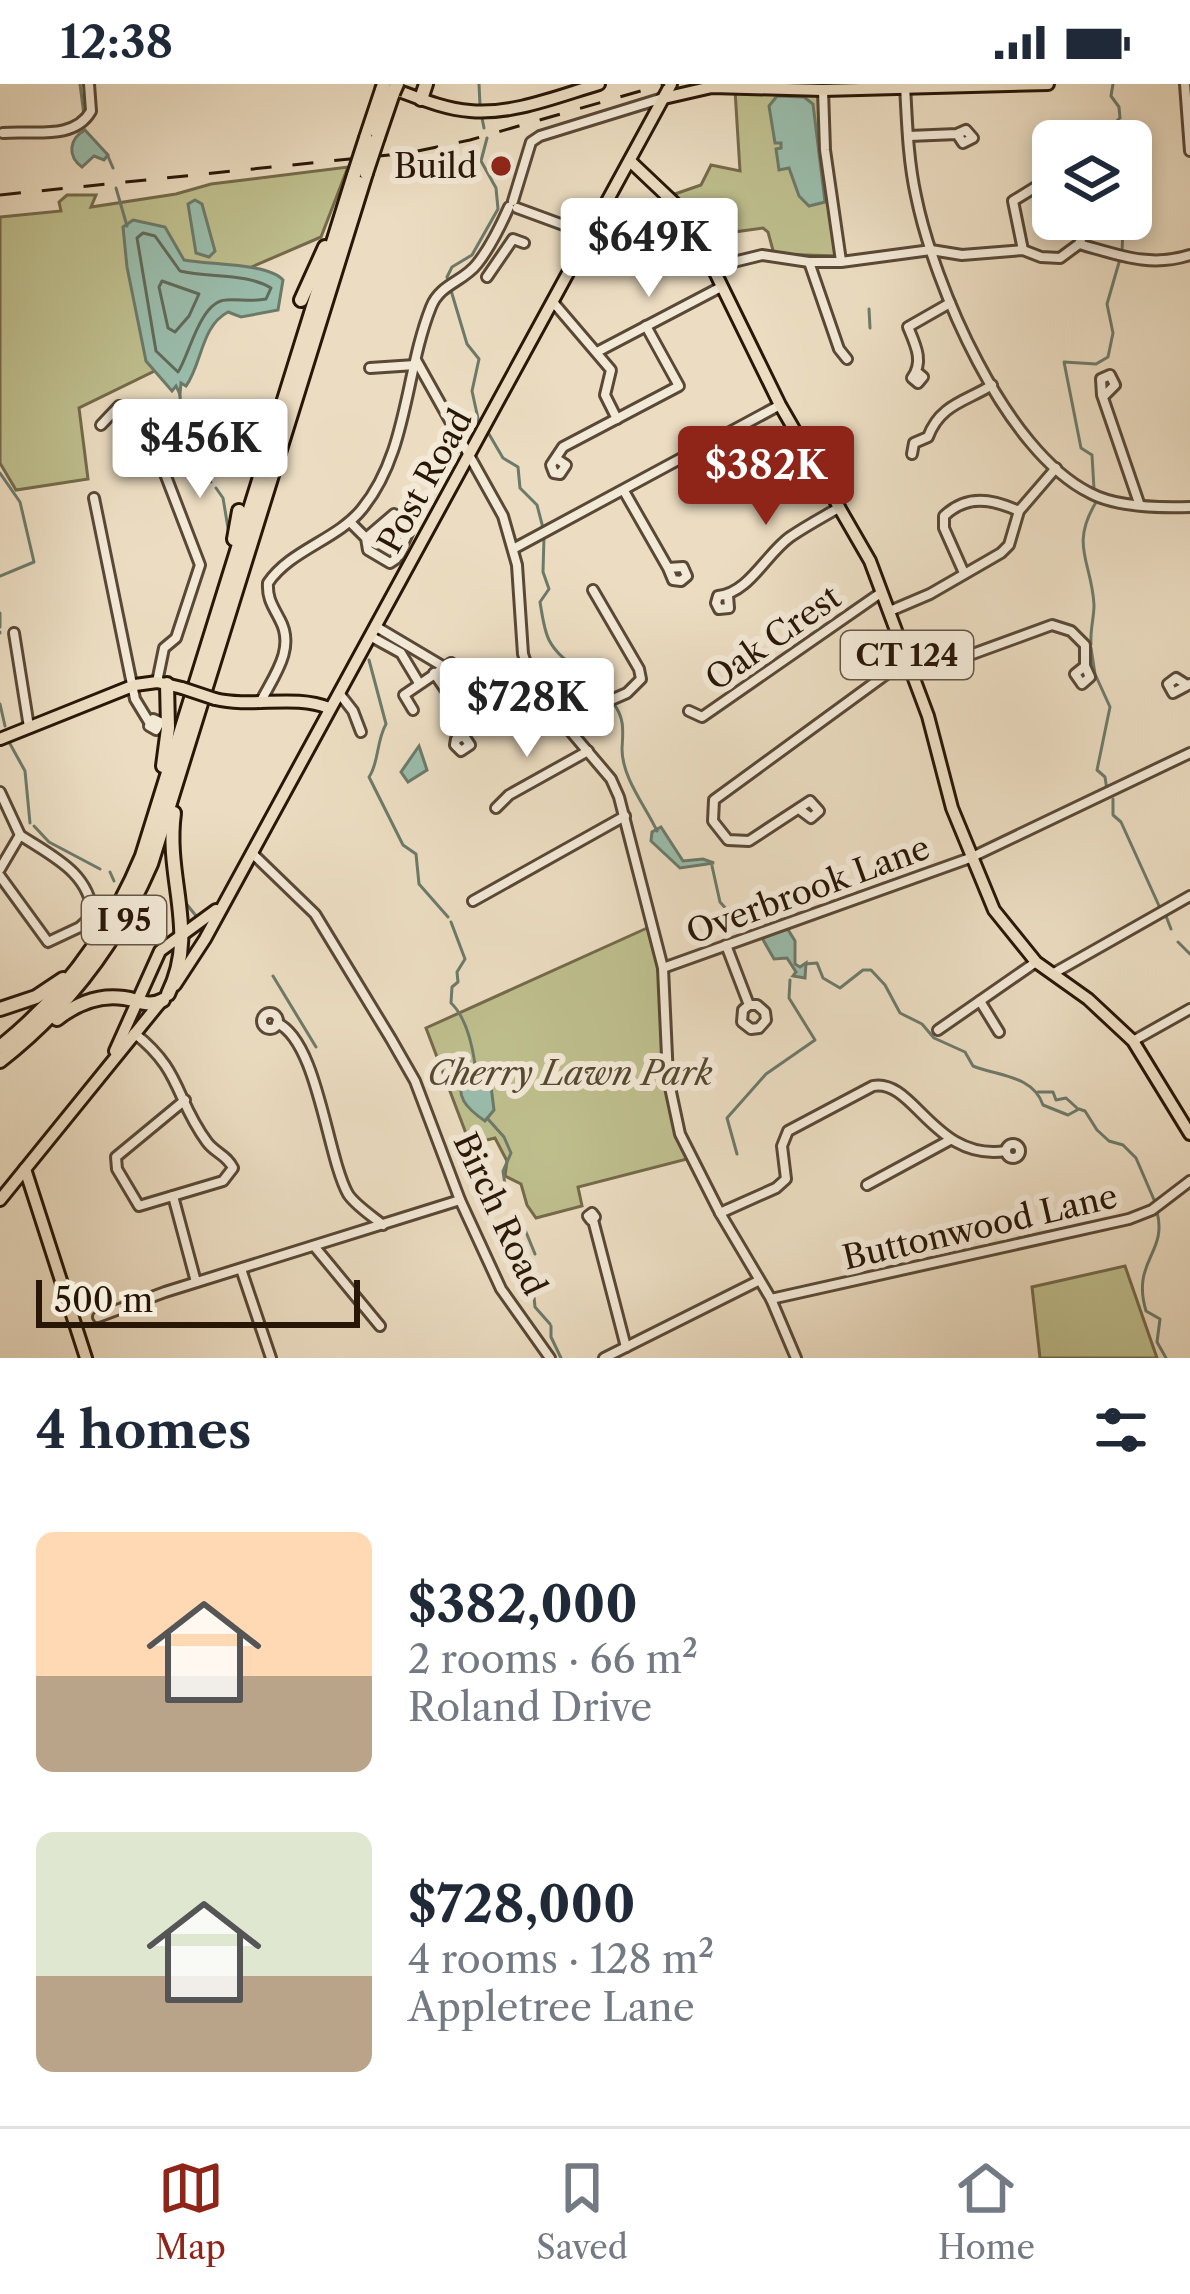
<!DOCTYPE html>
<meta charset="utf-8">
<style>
:root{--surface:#fff;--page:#f6f6f7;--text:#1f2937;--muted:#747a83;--line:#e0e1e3;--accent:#8f2418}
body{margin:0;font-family:"Libre Caslon Text",serif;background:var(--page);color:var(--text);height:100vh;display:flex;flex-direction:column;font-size:45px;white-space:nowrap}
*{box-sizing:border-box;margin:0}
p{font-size:39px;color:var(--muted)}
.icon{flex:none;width:66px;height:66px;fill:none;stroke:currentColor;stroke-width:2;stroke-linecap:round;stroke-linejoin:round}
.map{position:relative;height:1274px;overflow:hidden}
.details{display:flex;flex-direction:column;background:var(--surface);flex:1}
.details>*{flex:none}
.buttons{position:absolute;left:1032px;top:36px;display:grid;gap:24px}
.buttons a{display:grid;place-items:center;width:120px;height:120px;border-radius:18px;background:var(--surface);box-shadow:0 6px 18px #0003;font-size:60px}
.scale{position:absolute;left:36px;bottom:30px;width:324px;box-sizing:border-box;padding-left:12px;border:6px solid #281607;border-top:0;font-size:33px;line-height:42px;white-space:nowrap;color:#281607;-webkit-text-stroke:9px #f3e9d7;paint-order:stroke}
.price{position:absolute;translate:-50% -102px;padding:0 27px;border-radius:12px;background:#fff;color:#222;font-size:39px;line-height:78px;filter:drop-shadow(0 3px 6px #0008)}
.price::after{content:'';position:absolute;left:50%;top:72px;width:36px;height:27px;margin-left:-18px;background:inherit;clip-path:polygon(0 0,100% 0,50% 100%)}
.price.selected{background:var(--accent);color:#fff}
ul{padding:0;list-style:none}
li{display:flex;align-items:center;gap:36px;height:300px;padding:0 36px}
li span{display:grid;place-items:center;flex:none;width:336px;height:240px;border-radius:18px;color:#555}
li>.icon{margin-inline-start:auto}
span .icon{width:144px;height:144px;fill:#fffc;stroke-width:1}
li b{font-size:51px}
h2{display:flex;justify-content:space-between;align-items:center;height:144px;padding:0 36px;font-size:51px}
.status{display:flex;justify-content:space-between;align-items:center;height:84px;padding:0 60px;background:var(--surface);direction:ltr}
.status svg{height:33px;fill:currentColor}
.tab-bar{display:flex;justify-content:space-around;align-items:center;height:168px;border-top:3px solid var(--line);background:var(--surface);font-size:33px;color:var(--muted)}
.tab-bar a{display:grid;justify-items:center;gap:6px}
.tab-bar .selected{color:var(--accent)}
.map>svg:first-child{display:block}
</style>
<div class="status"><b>12:38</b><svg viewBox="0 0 49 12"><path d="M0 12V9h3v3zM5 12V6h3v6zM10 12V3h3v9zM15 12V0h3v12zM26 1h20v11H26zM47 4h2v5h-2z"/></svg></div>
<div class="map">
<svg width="1190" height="1274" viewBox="0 0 1190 1274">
<rect width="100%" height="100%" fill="#ecddc2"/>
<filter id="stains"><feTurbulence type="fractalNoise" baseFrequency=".00167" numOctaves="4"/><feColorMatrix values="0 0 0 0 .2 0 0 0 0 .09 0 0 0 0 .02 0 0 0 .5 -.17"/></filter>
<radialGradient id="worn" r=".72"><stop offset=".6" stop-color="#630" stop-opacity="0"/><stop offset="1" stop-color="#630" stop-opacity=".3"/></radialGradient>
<g fill="#bfbf8e" stroke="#746a4a" stroke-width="3">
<path d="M735,6L821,8L838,172L774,170L768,148L763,144L734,148L726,125L695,138L672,111L701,101L711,81L740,87Z"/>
<path d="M348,83L321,153L189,210L175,277L79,324L88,395L16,406L0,379V133L61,127L59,118L67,111H96L91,123L176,110L211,100Z"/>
<path d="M656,840L664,871L673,1027L691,1074L578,1103L582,1122L536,1134L527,1121L521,1100L505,1092L507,1077L495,1054L470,1060L426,944Z"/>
<path d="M1125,1182L1157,1274H1040L1032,1203Z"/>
</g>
<g fill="#9abdac" stroke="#6c7a6a" stroke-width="3">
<path d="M777,12L804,13L813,20L825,118L809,122L799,112L789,84L779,86L776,65L781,64V59H775L769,22Z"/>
<path d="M85,46L108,71L104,76L94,72L82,83C67,72 69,55 85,46Z"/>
<path d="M195,116L202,120L215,167L209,173L196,169L188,120Z"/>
<path d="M133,136L165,143L184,176C210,181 268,179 283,196L278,226L241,233L228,228C201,242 202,280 186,302L181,299L180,310L176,302L172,307L146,277L127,183L123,143Z"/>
<path d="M419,662L427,686L408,698L401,688Z"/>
<path d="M661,743L683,777L703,775L714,779L680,784L651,757L652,748Z"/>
<path d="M787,844L795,857V880L800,883L806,879L805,894L793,892L796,888L787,874L774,875L762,854Z"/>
<path d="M476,980L489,986L494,1026L485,1037C466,1024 455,1013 463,989Z"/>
</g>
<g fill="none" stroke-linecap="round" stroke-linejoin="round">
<g stroke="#616a5a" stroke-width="3">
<path d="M143,149L155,152L180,187C209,194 247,189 271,204L266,215C251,218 240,215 226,216C200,217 189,272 178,288L156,267L137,154Z"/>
<path d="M162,197L199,210L189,232L175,248L168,244L159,203Z"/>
</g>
<g stroke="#6c7a6a" stroke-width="3">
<path d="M80,0L84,31"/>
<path d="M479,0L480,21"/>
<path d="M1113,0L1111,12L1119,23L1120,34L1110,43L1116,48L1115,57"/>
<path d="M482,34L484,44"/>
<path d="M107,70L113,84"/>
<path d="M116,104L127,142"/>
<path d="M1117,135L1123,145L1122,168"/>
<path d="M869,225L870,244"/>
<path d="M179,306L187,363L211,398"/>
<path d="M479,339L472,307L479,275L467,260L447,193L452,183L472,171L498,125L496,104L481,77L487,54"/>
<path d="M486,345L503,374L518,383L520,404L537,421L543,444"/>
<path d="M0,389L20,418L34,478L0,492"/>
<path d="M216,404L223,414L229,450"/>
<path d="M1094,405L1092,371L1081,364L1064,278L1096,280L1108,273L1113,249L1107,220L1120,175"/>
<path d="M544,453L543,488L549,505L540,518C542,530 544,546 549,556C561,580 592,590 606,612"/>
<path d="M0,529V543"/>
<path d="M0,549V548"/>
<path d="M1091,560C1090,546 1094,534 1094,521C1092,479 1070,462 1095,420"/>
<path d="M1091,564L1095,590L1110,623L1097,686L1105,693L1107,706"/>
<path d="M369,576L386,640C376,658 379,679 369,693L403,761L416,770L419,800L448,833"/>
<path d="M613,619C625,634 623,647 622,665C622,694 646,723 657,747"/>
<path d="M0,620L5,642"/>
<path d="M9,658L25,687L30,739"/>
<path d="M1113,715V731L1121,738L1160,824"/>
<path d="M34,742L49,758L100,785"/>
<path d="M712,782L720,818L737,837L748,834L761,847"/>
<path d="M110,788L114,797"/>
<path d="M184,817L197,833"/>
<path d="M1166,832L1171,845"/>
<path d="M451,838L465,875L457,888L458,898L452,903L451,919C466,933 472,960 475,980"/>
<path d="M1178,858L1190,870"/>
<path d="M805,880L817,879L823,894L840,904L863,886H871L885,901L900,929L922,940L934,954L965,968L973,982C997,992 1033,991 1043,1021L1068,1031L1079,1025L1085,1027L1097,1046L1109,1057L1123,1061L1136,1074L1155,1118"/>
<path d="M273,892L316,963"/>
<path d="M1038,1008H1053L1056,1016L1066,1014L1077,1024"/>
<path d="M487,1034L504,1053L511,1069L503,1087L506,1108"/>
<path d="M737,1070L727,1034L766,990L815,956L789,914L790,896"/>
<path d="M1157,1128C1168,1169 1131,1177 1146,1227L1160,1235L1157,1258L1166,1274"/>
<path d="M519,1131L535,1170"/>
<path d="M527,1194L533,1209"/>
<path d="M534,1213L535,1223L550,1240"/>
<path d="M551,1242V1253L561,1274"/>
</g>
<defs>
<g id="minor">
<path d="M1185,0L1190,67"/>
<path d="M905,1C907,38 908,76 916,112C934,201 1005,367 1090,409C1116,423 1160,424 1190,423"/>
<path d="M823,6L825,66L841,177"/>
<path d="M3,49C32,46 74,57 91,27L89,0"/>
<path d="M909,52L957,50L966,46L973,54L963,59L957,50"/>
<path d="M513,117L531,58L540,52L663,14"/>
<path d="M517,124L626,164L717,182L762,171L809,178H841L931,166L962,171L1023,166L1041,173L1060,174L1079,160L1090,135"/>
<path d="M1079,160C1119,171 1150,184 1190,171"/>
<path d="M1023,166L1013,117L1039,101L1053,83"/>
<path d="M809,178L839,265L847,275"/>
<path d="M487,193L513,155L524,159"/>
<path d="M553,218L611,286L605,311L617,335"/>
<path d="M597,268L721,203"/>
<path d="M416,276L503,432L517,481L523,570L531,594L544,616L611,695L619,713L663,884L668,994L680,1050L720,1129L771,1215L796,1274"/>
<path d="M370,284L415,281"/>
<path d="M917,288L923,293L918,299L912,294C924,278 916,262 908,243L950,219"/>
<path d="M1103,313L1115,301L1110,291L1101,295L1102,311L1139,419"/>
<path d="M101,341L119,322L132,323L144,335L200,481L176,554L164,564L157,598"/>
<path d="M912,370L914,359L928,353C940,320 967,317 992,301"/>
<path d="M557,375L566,381L560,390L554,389L551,381L563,363L679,302L646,242"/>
<path d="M624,407L668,484L683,483L687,492L681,497L673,496L668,484"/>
<path d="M94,414L135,615L149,638"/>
<path d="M350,438L366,454L368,466L390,479L396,475L409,447L394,430L366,454"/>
<path d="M513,465L780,321"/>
<path d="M964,489L944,444V432C967,410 992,415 1019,427"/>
<path d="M728,511L729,524L719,525L716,519L718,512C749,509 766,470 790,453C806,442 823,433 840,423"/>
<path d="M890,527L930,510L1001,469L1009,461L1019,427L1056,384"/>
<path d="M375,542L444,583"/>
<path d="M14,549L29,643"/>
<path d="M370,552L401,569L419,599"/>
<path d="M434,589L445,605"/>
<path d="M915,591L1052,541L1071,547L1085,561V582L1090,593L1082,600L1075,590L1085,582"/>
<path d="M1187,601L1176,594L1168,600L1173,609L1190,600"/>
<path d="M339,609L353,627L361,648"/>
<path d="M260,619C273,593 296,565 280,536C273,522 267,515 268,499C290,466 337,456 362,425C408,369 405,288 431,223C440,200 463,198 477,180C489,165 501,141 509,123"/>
<path d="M413,626L404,611L451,579"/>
<path d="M689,627L702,633L882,508"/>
<path d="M153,635L160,638L156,646L149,642Z"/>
<path d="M563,637L627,609L641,595L639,585L593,506"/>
<path d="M464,652L470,661L461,667L455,661L456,655L464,652L474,630L493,611L531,594"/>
<path d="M0,708L20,751"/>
<path d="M496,724L509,711L588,667"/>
<path d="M799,725L811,734L819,727L810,717L749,757L728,756L713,737L714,716L907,575"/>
<path d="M252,769L315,830L391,955L415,997L460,1116L501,1205L550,1274"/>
<path d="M0,785L20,751C53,773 89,788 93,831L80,843L48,858L0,792"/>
<path d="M473,817L625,732"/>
<path d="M726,861L749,921H757L765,928L766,936L759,944L751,945L742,938L743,926L749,921"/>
<path d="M663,884L970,774L1190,669"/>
<path d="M1054,889L1190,812"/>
<path d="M980,917L999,948"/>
<circle cx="270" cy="937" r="8"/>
<path d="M277,939C318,957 327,1073 348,1110C355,1121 372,1132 383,1141"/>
<path d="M938,946L1036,878"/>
<path d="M134,949C182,986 175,1015 207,1058C215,1069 227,1071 233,1084L223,1097L139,1122L117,1085L116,1073L185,1016"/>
<path d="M1133,957L1190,925"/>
<circle cx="1013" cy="1067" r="7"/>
<path d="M867,1101L950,1056"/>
<path d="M173,1112L196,1198"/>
<path d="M592,1129L595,1133L591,1136L588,1132Z"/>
<path d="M720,1129L776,1104L786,1095L782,1062L788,1047L873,1002C914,994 934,1078 1006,1067"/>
<path d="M593,1136L626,1263"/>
<path d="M314,1162L380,1242"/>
<path d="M241,1185L271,1274"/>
<path d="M771,1215L1129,1135L1152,1126L1190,1097"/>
<path d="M98,1233L165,1208L460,1116"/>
<path d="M604,1274L758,1197"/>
</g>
<g id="major">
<path d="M388,3C414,12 442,25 470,27C513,31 558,12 599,0"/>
<path d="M664,14L712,3L823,6L1048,0"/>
<path d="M630,77L687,131L780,321L870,477L928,632L952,724L994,826L1036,878L1088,915L1133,957L1190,1050"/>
<path d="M215,615C253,624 294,610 329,624"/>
<path d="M0,655L135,601L157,598L182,604"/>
<path d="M175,901L205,855L671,0"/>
<path d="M115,967L160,867L216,826"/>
<path d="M25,1085L86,1274"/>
<path d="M0,1116L163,915"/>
</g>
<g id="highway">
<path d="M421,15L426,0"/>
<path d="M378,53L393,9"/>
<path d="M366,54L382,6"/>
<path d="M301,216L325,163"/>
<path d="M234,455L239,427"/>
<path d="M163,682L168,644L167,600"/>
<path d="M168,910C199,848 165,796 174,729"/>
<path d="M0,925L36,913L63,895"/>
<path d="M57,935C76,920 98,910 124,914C139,916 148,924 163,916"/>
<path d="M0,963C64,912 111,847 142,772L354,91"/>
<path d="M0,977C68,924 117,859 151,780L366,89"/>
</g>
</defs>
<use href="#minor" stroke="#594836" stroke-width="14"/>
<use href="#major" stroke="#281607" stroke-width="16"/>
<use href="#highway" stroke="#281607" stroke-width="18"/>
<use href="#minor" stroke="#f3e9d7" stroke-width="8"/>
<use href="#major" stroke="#ecddc2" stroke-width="10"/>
<use href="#highway" stroke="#ecddc2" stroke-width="12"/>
<path stroke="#281607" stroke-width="3" stroke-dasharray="21 21" stroke-linecap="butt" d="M0,111L408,69L470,56L665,0"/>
<defs>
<path id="major-bridge" d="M182,604L215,615"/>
<g id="highway-bridge">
<path d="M382,6L384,0"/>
<path d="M393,9L397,0"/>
<path d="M366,89L378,53"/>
<path d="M354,91L366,54"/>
</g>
</defs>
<use href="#major-bridge" stroke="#281607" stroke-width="16" stroke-linecap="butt"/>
<use href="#highway-bridge" stroke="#281607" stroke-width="18" stroke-linecap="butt"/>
<use href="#major-bridge" stroke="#ecddc2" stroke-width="10"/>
<use href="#highway-bridge" stroke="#ecddc2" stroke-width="12"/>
</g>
<circle fill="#8f2418" stroke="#f3e9d7" stroke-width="4.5" cx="501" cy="82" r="12"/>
<g text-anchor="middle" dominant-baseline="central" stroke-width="12" stroke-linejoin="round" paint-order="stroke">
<g fill="#f3e9d7" stroke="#655545" stroke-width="3">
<rect x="841" y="547" width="132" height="48" rx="9"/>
<rect x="82" y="812" width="84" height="48" rx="9"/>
</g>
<g font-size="30" font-weight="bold" fill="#281607">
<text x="907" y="571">CT 124</text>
<text x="124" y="836">I 95</text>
</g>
<g font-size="33" fill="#281607" stroke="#f3e9d7" text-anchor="end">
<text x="477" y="82">Build</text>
</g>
<g font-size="33" fill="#281607" stroke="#f3e9d7">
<text transform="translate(425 397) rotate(-61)">Post Road</text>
<text transform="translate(773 554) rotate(-35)">Oak Crest</text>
<text transform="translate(808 806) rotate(-20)">Overbrook Lane</text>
<text transform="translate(500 1130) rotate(65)">Birch Road</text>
<text transform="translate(980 1143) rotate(-13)">Buttonwood Lane</text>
</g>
<g font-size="33" font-style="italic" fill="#554930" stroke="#f3e9d7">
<text x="570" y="989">Cherry Lawn Park</text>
</g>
</g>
<rect width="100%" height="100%" filter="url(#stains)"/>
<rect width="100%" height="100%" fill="url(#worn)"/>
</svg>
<div class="buttons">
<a><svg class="icon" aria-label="layers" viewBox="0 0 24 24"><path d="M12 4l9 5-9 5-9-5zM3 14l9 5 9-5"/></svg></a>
</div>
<div class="scale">500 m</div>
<b class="price" style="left:649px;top:216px">$649K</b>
<b class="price" style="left:200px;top:417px">$456K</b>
<b class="price selected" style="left:766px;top:444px">$382K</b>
<b class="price" style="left:527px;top:676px">$728K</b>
</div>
<section class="details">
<h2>4 homes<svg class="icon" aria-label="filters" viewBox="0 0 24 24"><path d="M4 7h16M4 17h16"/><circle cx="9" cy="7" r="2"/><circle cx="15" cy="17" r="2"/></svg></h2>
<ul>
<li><span style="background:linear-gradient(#ffd9b3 60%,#b9a48a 0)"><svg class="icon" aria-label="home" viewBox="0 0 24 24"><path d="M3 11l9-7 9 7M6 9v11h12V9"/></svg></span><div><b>$382,000</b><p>2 rooms · 66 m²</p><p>Roland Drive</p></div></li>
<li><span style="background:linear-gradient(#dfe7d0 60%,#b9a48a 0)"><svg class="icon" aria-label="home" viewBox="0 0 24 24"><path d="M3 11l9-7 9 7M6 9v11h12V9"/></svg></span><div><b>$728,000</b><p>4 rooms · 128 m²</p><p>Appletree Lane</p></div></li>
</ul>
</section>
<nav class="tab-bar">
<a class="selected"><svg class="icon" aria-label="map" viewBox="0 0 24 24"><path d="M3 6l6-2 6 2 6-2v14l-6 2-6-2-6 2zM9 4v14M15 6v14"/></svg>Map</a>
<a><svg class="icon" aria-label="saved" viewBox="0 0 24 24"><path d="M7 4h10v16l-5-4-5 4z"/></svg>Saved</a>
<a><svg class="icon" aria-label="home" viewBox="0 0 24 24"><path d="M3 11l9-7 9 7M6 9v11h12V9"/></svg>Home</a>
</nav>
